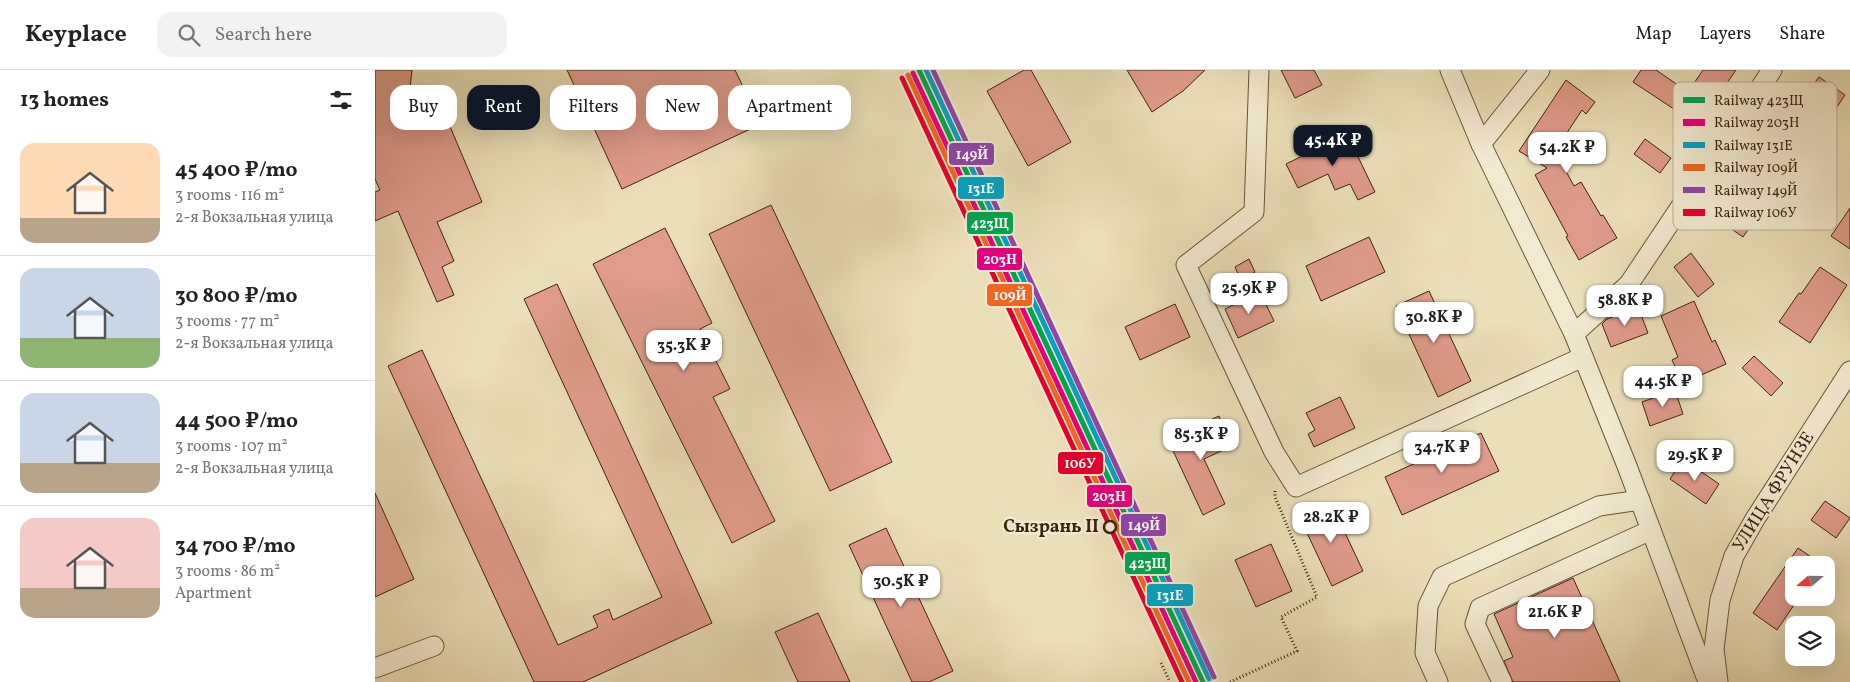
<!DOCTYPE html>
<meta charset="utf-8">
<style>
:root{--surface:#fff;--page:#f2f2f2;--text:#222;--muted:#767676;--line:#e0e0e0;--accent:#111827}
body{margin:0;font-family:Vollkorn,serif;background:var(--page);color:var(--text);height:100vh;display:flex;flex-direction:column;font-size:19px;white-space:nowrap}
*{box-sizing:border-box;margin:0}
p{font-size:16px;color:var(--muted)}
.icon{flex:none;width:28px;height:28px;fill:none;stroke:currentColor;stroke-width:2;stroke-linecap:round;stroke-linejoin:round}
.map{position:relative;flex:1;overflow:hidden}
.drawer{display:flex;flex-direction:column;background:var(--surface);width:375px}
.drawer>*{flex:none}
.guide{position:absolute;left:15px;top:15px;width:475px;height:45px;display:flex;gap:10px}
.needle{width:32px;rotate:250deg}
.tools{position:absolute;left:1410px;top:486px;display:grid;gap:10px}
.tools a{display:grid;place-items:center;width:50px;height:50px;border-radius:10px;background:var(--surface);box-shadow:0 5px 20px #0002;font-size:25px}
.price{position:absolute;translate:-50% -42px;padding:0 11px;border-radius:10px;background:#fff;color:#222;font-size:16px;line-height:32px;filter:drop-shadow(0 1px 2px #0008)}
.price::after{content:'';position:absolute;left:50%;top:30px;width:15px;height:11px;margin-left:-8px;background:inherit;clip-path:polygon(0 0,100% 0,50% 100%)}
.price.on{background:var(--accent);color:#fff}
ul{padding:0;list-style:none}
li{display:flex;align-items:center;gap:15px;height:125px;padding:0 20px}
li+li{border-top:1px solid var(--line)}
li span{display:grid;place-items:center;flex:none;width:140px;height:100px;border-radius:15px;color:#555}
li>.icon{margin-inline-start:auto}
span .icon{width:60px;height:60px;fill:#fffc;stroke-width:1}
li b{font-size:21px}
h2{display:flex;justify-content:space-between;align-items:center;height:60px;padding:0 20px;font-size:21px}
.pill{padding:0 18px;border-radius:15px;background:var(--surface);box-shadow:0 5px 20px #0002;font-size:18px;line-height:45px}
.pill.on{background:var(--accent);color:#fff}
header{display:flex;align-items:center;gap:30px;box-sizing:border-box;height:70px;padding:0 25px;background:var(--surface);border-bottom:1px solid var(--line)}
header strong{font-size:24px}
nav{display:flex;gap:28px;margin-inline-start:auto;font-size:18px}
.search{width:350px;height:45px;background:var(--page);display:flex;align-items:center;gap:12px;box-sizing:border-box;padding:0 18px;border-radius:15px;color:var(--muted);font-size:19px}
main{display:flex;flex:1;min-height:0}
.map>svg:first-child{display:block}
</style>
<header>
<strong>Keyplace</strong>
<div class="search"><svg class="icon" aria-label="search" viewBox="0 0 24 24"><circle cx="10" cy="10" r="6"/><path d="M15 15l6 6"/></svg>Search here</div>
<nav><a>Map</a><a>Layers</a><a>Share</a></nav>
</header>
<main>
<section class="drawer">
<h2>13 homes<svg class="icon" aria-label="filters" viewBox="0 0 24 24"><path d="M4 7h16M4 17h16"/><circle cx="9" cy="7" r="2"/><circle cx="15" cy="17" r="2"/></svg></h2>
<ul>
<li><span style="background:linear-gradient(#ffd9b3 75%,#b9a48a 0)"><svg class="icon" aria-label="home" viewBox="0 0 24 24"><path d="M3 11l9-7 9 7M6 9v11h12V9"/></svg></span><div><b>45 400 ₽/mo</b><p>3 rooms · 116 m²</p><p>2-я Вокзальная улица</p></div></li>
<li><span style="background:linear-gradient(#c9d6e8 70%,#8fb573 0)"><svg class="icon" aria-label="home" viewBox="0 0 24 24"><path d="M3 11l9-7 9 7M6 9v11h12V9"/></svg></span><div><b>30 800 ₽/mo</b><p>3 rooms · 77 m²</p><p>2-я Вокзальная улица</p></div></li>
<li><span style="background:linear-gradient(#c9d6e8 70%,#b9a48a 0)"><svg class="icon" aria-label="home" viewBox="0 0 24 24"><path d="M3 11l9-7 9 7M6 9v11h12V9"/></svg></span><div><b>44 500 ₽/mo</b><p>3 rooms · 107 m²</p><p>2-я Вокзальная улица</p></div></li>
<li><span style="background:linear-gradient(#f6c9c9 70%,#b9a48a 0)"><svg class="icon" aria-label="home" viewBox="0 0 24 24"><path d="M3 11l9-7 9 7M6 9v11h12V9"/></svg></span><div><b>34 700 ₽/mo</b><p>3 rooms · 86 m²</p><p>Apartment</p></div></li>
</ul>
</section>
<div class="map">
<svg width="1475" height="612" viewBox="0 0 1475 612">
<rect width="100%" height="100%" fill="#ebdfb7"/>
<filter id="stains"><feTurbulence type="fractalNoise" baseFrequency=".004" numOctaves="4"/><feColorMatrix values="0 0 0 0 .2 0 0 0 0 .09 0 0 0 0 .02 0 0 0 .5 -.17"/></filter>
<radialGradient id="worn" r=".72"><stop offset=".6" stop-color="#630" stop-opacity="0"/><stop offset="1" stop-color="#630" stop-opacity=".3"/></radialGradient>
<g fill="#e19c8c" stroke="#3b250c">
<path d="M0,0H37L31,56L68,40L107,132L62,152L79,191L67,197L79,225L62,232L23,141L0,151V122L5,120L0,109Z"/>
<path d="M192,0H360L386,54L247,119Z"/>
<path d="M649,0H656L696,72L653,96L612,21Z"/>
<path d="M752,0H830L808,21L777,42Z"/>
<path d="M906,0H939L947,15L920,28Z"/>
<path d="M1266,0H1281L1313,22L1328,0H1361L1323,55L1258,12Z"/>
<path d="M1444,7L1470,25L1462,37L1435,19Z"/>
<path d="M1191,10L1220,32L1211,44L1207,40L1180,81L1199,116L1206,112L1226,146L1228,145L1242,168L1204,190L1191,167L1193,166L1160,105L1172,98L1144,81Z"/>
<path d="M1415,49L1440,66L1419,98L1427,103L1416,119L1412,116L1392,146L1385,142L1368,167L1342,149L1372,109L1374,111Z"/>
<path d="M972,64L1000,122L983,130L975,114L960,120L953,104L923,118L911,94Z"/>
<path d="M1270,69L1296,88L1285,103L1259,84Z"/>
<path d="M396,135L517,392L455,421L334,164Z"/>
<path d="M1475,138V179L1456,166Z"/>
<path d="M290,158L337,253L325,259L355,319L338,327L400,451L357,473L218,194Z"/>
<path d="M994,167L1010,202L946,231L931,196Z"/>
<path d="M1316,183L1339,214L1323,227L1299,197Z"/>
<path d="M874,189L880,202L866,210L860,197Z"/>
<path d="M1445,197L1472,215L1435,273L1404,252L1424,223L1426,224Z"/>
<path d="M182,214L337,553L208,612H159L13,296L47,280L183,575L223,557L218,546L234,539L238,550L287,527L149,229Z"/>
<path d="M1054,221L1096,311L1063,327L1021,236Z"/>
<path d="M885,222L899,251L863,268L850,239Z"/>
<path d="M1319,231L1337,272L1340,270L1351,294L1308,313L1297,290L1303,287L1286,246Z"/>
<path d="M800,234L815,267L765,290L750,257Z"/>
<path d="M1263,237L1273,263L1236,277L1227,254L1232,249Z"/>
<path d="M1379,286L1408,313L1396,326L1367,298Z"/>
<path d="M1300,320L1308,344L1275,356L1267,332Z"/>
<path d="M965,327L980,358L939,377L933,364L940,360L931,343Z"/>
<path d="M844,346L857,376L829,389L850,434L828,445L793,370Z"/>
<path d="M1106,363L1124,401L1027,445L1010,407Z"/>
<path d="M1308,389L1344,414L1331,434L1295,409Z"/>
<path d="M0,423L39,509L0,527Z"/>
<path d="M1450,431L1475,448L1461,468L1436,450Z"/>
<path d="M956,433L988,501L957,516L925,448Z"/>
<path d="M511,458L578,601L554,612H537L474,475Z"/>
<path d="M896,474L917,521L881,537L860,490Z"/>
<path d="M1423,478L1448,495H1419V535L1402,560L1378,543Z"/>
<path d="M1198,508L1245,612H1138L1129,591L1138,587L1119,544Z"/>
<path d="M443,543L475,612H423L400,562Z"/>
</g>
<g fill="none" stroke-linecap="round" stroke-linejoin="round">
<defs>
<g id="minor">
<path d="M884,0L879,142L811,195L899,382L921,417L1208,287"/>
<path d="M1075,0L1106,74L1199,264L1252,396L1333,612"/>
<path d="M1106,74L1165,0"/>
<path d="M1199,264L1254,214L1397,0"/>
<path d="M0,598L59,576"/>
<path d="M1063,612L1050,583L1053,536L1067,507L1224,436L1265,430"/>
<path d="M1127,612L1100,554L1105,538L1276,460"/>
<path d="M1343,612L1339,579L1345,530L1359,486L1380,449L1475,301"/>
</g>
</defs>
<use href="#minor" stroke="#675437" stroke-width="21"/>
<g stroke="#3b250c" stroke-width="3" stroke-dasharray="1 2.5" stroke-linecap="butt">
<path d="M786,593L795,612"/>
<path d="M855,612L922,581L906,547L942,527L900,427V419"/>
</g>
<use href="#minor" stroke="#f2ead0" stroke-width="19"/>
<defs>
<path id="rail-1" d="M544,0L828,612"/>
<path id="rail-2" d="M538,3L821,612"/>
<path id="rail-3" d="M551,0L834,609"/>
<path id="rail-4" d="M533,5L814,612"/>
<path id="rail-5" d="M558,0L839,607"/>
<path id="rail-6" d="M527,8L807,612"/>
</defs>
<use href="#rail-1" stroke="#f2ead0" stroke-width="9"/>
<use href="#rail-2" stroke="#f2ead0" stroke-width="9"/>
<use href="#rail-3" stroke="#f2ead0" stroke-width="9"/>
<use href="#rail-4" stroke="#f2ead0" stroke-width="9"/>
<use href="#rail-5" stroke="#f2ead0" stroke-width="9"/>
<use href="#rail-6" stroke="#f2ead0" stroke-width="9"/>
<use href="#rail-1" stroke="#00a651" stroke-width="5"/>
<use href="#rail-2" stroke="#e5007d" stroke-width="5"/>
<use href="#rail-3" stroke="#03a2c4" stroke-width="5"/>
<use href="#rail-4" stroke="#f26522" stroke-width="5"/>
<use href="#rail-5" stroke="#8e44ad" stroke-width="5"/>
<use href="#rail-6" stroke="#e4002b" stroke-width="5"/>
</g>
<circle fill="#f2ead0" stroke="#3b250c" stroke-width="2.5" cx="735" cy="457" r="6"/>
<g text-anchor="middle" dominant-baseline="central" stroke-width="4.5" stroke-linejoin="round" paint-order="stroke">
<g font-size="18" fill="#3b250c" stroke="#f2ead0">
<text transform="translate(1399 422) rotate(-58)">УЛИЦА ФРУНЗЕ</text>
</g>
<g font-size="18" font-weight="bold" fill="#3b250c" stroke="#f2ead0" text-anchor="end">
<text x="724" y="457">Сызрань II</text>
</g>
</g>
<rect x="1298" y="12" width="164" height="148" rx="8" fill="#f2ead0" stroke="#bbaf95" stroke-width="1"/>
<rect x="1308" y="27" width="22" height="6" fill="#00a651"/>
<rect x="1308" y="49" width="22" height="7" fill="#e5007d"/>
<rect x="1308" y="72" width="22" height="6" fill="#03a2c4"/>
<rect x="1308" y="94" width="22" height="7" fill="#f26522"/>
<rect x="1308" y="117" width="22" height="6" fill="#8e44ad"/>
<rect x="1308" y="139" width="22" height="7" fill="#e4002b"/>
<g font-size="14" fill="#3b250c">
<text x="1339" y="35">Railway 423Щ</text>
<text x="1339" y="57">Railway 203Н</text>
<text x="1339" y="80">Railway 131Е</text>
<text x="1339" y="102">Railway 109Й</text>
<text x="1339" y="125">Railway 149Й</text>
<text x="1339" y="147">Railway 106У</text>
</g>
<g stroke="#f2ead0" stroke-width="2">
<rect x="573" y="72" width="47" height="24" rx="5" fill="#8e44ad"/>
<rect x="582" y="106" width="48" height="24" rx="5" fill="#03a2c4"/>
<rect x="591" y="141" width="48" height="24" rx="5" fill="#00a651"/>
<rect x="601" y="177" width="47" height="24" rx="5" fill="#e5007d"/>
<rect x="611" y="213" width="47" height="24" rx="5" fill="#f26522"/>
<rect x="682" y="381" width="47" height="24" rx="5" fill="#e4002b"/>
<rect x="711" y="414" width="47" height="24" rx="5" fill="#e5007d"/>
<rect x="745" y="443" width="47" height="24" rx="5" fill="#8e44ad"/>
<rect x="749" y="481" width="47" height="24" rx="5" fill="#00a651"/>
<rect x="771" y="513" width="48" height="24" rx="5" fill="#03a2c4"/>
</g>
<g font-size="14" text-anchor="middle" font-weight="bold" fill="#fff">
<text x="597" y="89">149Й</text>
<text x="606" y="123">131Е</text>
<text x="615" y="158">423Щ</text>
<text x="625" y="194">203Н</text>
<text x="635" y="230">109Й</text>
<text x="705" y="398">106У</text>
<text x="734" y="431">203Н</text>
<text x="769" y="460">149Й</text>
<text x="773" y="498">423Щ</text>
<text x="795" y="530">131Е</text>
</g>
<rect width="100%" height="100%" filter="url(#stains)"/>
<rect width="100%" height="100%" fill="url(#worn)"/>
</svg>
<div class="tools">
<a><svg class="needle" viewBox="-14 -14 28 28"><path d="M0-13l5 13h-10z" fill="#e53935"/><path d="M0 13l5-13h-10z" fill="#767676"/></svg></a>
<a><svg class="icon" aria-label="layers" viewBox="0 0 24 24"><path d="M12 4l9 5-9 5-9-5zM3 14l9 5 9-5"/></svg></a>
</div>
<b class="price on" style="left:958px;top:97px">45.4K ₽</b>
<b class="price" style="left:1192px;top:104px">54.2K ₽</b>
<b class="price" style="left:874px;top:245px">25.9K ₽</b>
<b class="price" style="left:1250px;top:257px">58.8K ₽</b>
<b class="price" style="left:1059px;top:274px">30.8K ₽</b>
<b class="price" style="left:309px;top:302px">35.3K ₽</b>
<b class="price" style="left:1288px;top:338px">44.5K ₽</b>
<b class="price" style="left:826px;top:391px">85.3K ₽</b>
<b class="price" style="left:1067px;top:404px">34.7K ₽</b>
<b class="price" style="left:1320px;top:412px">29.5K ₽</b>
<b class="price" style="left:956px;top:474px">28.2K ₽</b>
<b class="price" style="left:526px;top:538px">30.5K ₽</b>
<b class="price" style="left:1180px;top:569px">21.6K ₽</b>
<div class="guide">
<a class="pill">Buy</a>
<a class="pill on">Rent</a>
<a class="pill">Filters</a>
<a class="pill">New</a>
<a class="pill">Apartment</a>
</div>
</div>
</main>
